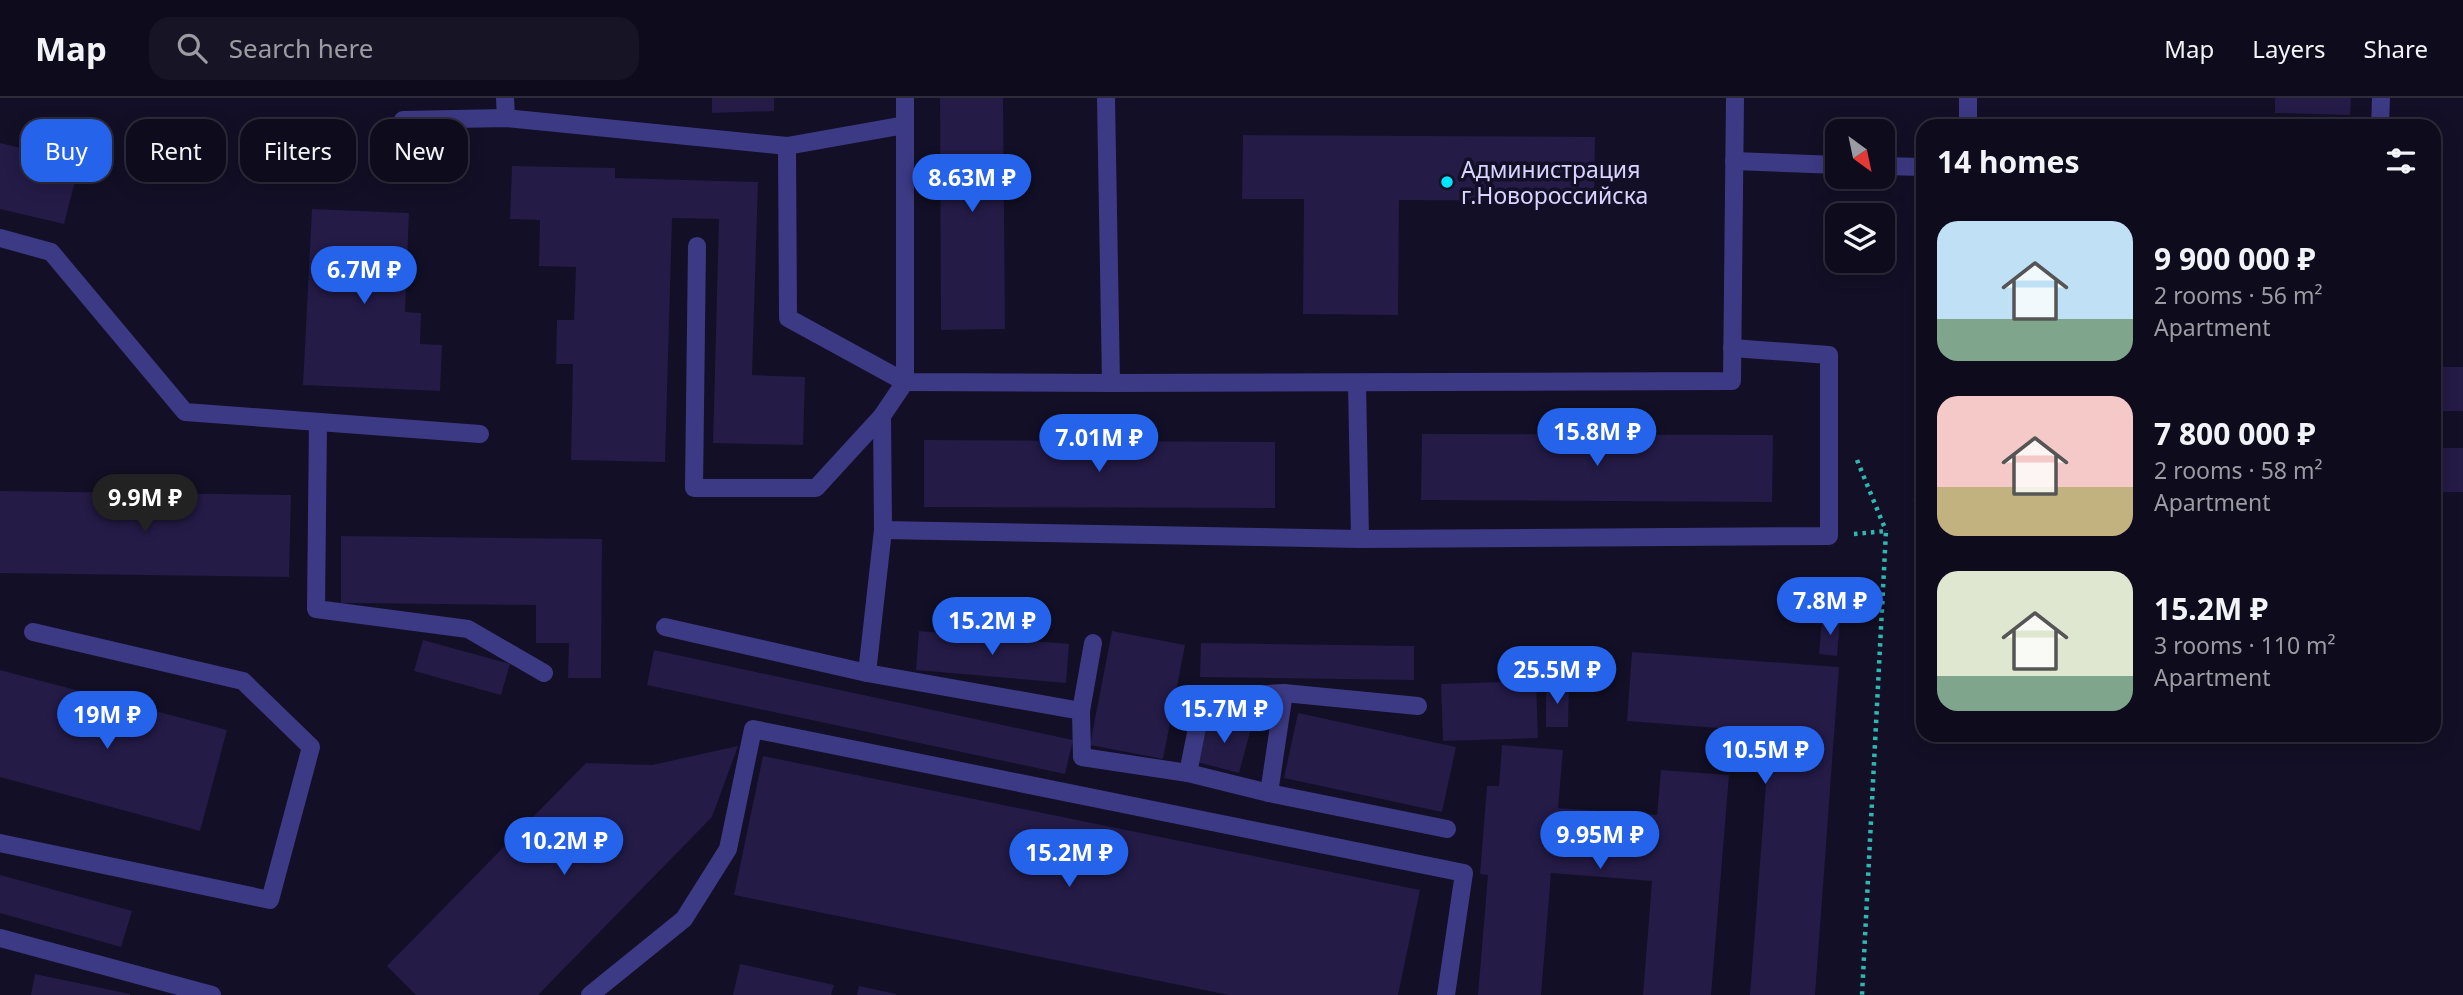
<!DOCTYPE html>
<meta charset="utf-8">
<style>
:root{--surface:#0e0b1c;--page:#171425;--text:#f1f3f6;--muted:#9b9ba3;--line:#2e2b3b;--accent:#2563eb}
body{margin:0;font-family:"Noto Sans",sans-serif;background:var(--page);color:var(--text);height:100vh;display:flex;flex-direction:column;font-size:26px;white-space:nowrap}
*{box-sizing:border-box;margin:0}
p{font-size:23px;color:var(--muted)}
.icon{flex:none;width:38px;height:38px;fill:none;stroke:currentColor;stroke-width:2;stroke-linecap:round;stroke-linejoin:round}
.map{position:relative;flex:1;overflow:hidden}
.panel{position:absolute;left:1916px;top:21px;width:525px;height:623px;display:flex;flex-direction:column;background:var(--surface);border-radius:21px;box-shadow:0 4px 18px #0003,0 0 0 2px var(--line)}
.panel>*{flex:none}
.banner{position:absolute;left:21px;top:21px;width:665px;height:63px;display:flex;gap:14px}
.needle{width:46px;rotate:147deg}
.buttons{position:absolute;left:1825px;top:21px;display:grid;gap:14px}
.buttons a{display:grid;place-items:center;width:70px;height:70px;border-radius:14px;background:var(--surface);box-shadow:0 4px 18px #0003,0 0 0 2px var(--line);font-size:35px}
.price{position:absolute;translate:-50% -60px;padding:0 16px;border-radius:24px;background:var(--accent);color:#fff;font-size:23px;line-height:46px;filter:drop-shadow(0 2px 4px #0008)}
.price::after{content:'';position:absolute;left:50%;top:42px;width:21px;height:16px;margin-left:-10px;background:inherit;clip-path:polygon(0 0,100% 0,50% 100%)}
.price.current{background:#222;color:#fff}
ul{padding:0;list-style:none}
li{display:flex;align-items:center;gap:21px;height:175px;padding:0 21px}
li span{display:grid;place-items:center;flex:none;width:196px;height:140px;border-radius:21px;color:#555}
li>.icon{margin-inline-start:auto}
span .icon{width:84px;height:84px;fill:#fffc;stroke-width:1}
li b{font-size:30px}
h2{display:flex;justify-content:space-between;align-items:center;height:84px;padding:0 21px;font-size:30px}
.pill{padding:0 24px;border-radius:21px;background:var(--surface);box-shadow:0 4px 18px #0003,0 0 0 2px var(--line);font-size:24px;line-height:63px}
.pill.current{background:var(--accent);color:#fff}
header{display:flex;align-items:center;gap:42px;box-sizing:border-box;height:98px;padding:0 35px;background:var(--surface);border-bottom:2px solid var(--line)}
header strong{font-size:33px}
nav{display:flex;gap:38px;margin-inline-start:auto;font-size:24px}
.search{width:490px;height:63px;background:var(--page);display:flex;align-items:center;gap:18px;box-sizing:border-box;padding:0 24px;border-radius:21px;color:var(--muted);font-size:26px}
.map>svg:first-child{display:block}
</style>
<header>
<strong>Map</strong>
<div class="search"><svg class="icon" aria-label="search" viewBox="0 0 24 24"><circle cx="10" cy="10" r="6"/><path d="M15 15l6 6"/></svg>Search here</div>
<nav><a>Map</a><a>Layers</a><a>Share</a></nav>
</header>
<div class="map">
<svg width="2463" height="897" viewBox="0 0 2463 897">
<rect width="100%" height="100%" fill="#130f26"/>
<g fill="#241b47">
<path d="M712,0H774V13L712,15Z"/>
<path d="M940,0H1003L1005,231L941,232Z"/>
<path d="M2275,0H2351L2350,17L2275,15Z"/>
<rect x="2068" y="19" width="28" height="9"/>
<path d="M1243,37L1595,39L1594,103L1399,102L1398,217L1303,216L1304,101H1242Z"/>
<path d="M0,45L80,64L64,126L0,111Z"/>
<path d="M512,68L615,70V80L758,84L752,277L805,279L803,347L713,345L719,121L672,120L665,364L571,362L573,266H556L557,222H574L576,169L539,168L540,122L510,121Z"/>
<path d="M312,111L409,115L405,214L421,215L420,246L442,247L440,293L303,287Z"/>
<rect x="2434" y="269" width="29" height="44"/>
<path d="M1422,336L1773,337L1772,404L1421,402Z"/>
<path d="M924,342L1275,344V410L924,409Z"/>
<rect x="2434" y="350" width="29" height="44"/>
<path d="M0,393L291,397L289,479L0,475Z"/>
<path d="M1923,396V422L1913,402Z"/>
<path d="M341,438L602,441L601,580H568L569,545H536V507L341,505Z"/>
<path d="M1822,521L1840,522L1837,558L1819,556Z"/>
<path d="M919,533L1069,546L1066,585L916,572Z"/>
<path d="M1112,533L1185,547L1163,661L1090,647Z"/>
<path d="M423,542L510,566L501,597L414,573Z"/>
<path d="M1201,545L1414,548V582L1200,579Z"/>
<path d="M654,552L1073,642L1065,676L647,587Z"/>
<path d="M1632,554L1839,569L1815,897H1750L1770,634L1627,623Z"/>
<path d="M0,572L227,632L200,733L0,679Z"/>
<path d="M1536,583L1538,640L1443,643L1441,586Z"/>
<path d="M1546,587L1569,588L1568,629H1546Z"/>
<path d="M1298,615L1456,649L1442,714L1284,680Z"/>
<path d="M1208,620L1251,630L1239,675L1197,664Z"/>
<path d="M1502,647L1563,652L1558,710L1657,717L1661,672L1729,677L1711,897H1643L1652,783L1551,775L1541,897H1478L1488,777L1480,776L1487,688H1499Z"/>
<path d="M738,648L712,719L538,897H416L387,868L586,665L652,667Z"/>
<path d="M763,658L1420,792L1398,897H1229L734,797Z"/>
<path d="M0,777L132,813L121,849L0,815Z"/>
<path d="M740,866L834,887L831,897H733Z"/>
<path d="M35,876L130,896V897H31Z"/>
<path d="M859,888L896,896V897H857Z"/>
</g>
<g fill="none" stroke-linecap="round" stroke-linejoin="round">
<g stroke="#2fb8b0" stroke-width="4.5" stroke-dasharray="3.5 5" stroke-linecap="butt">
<path d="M1857,362L1886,433"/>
<path d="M1854,436L1886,433L1862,897"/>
</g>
<g stroke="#3d3a85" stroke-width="18">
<path d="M505,0L506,20"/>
<path d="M905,0V284L1111,285L1732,283L1735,0"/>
<path d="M1106,0L1111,285"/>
<path d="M403,22L506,20L787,48L905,27"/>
<path d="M1968,28V0"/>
<path d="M2380,28L2381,0"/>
<path d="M787,48L788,220L905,284L882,318L883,432L867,575"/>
<path d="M1734,63L1838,67"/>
<path d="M1883,68L1923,69"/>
<path d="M0,140L51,154L185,314L480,336"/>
<path d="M697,148L694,390H816L882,318"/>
<path d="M1357,285L1360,441"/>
<path d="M318,324L316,511L468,531L544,575"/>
<path d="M883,432L1360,441L1829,438V257L1732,250"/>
<path d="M665,529L867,575L1081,613"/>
<path d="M1093,545L1081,613L1082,659L1188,675L1269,695L1447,731"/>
<path d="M1188,675L1203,600L1284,595L1418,608"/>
<path d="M1269,695L1284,595"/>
<path d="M0,745L270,802L311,649L243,583L33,534"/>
<path d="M0,840L212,897"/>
<path d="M590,897L684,821L728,751L753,631L1464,775L1446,897"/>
</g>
</g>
<circle fill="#00e5ff" stroke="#130f26" stroke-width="2.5" cx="1447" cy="84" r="7"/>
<g text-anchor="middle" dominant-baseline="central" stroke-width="7" stroke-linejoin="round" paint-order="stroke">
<g font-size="23" fill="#d9d4ff" stroke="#130f26" text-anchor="start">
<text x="1461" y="71">Администрация<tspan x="1461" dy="26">г.Новороссийска</tspan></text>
</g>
</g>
</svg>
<div class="buttons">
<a><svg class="needle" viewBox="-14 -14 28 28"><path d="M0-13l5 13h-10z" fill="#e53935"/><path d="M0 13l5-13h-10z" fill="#9b9ba3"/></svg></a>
<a><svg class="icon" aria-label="layers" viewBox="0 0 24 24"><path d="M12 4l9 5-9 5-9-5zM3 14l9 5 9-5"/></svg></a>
</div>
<b class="price" style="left:972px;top:116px">8.63M ₽</b>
<b class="price" style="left:364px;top:208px">6.7M ₽</b>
<b class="price" style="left:1597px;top:370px">15.8M ₽</b>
<b class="price" style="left:1099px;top:376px">7.01M ₽</b>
<b class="price current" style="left:145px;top:436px">9.9M ₽</b>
<b class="price" style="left:1830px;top:539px">7.8M ₽</b>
<b class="price" style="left:992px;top:559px">15.2M ₽</b>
<b class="price" style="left:1557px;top:608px">25.5M ₽</b>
<b class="price" style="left:1224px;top:647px">15.7M ₽</b>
<b class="price" style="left:107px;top:653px">19M ₽</b>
<b class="price" style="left:1765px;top:688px">10.5M ₽</b>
<b class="price" style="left:1600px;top:773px">9.95M ₽</b>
<b class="price" style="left:564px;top:779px">10.2M ₽</b>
<b class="price" style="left:1069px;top:791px">15.2M ₽</b>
<div class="banner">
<a class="pill current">Buy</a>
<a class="pill">Rent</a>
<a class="pill">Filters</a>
<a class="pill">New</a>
</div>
<section class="panel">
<h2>14 homes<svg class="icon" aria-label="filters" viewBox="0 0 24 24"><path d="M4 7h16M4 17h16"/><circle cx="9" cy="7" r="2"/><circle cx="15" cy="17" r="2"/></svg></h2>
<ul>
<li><span style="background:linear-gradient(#bfe0f5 70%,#7fa58c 0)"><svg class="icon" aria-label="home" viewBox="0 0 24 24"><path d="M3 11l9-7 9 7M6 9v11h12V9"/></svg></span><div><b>9 900 000 ₽</b><p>2 rooms · 56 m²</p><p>Apartment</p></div></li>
<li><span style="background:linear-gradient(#f6c9c9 65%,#c2b280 0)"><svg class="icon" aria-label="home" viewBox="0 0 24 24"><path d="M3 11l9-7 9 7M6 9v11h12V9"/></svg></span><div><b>7 800 000 ₽</b><p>2 rooms · 58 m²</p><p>Apartment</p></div></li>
<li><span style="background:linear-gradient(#dfe7d0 75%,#7fa58c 0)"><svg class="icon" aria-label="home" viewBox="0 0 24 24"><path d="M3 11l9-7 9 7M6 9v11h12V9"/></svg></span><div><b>15.2M ₽</b><p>3 rooms · 110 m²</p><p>Apartment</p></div></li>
</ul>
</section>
</div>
